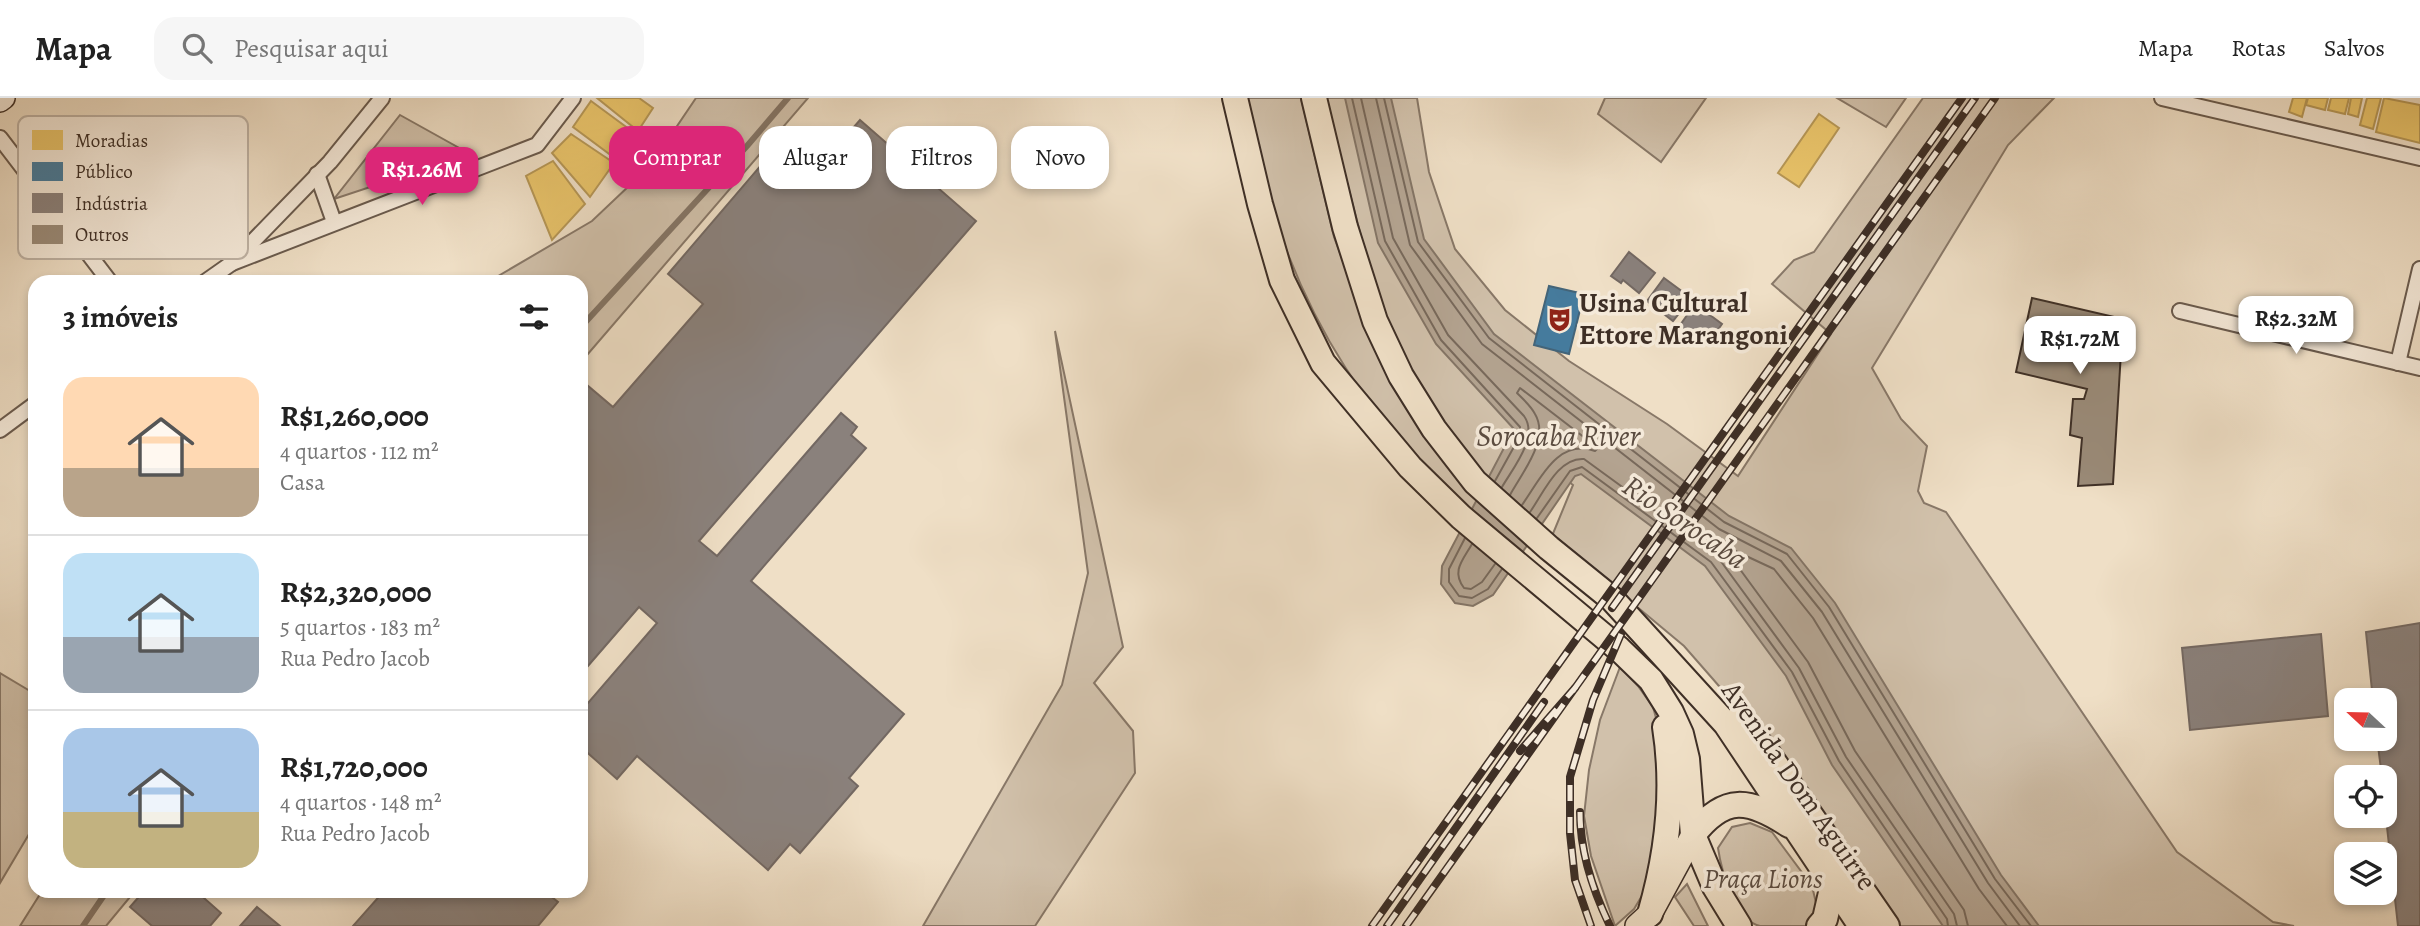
<!DOCTYPE html>
<html lang="pt">
<meta charset="utf-8">
<style>
:root{--surface:#fff;--page:#f6f6f6;--text:#222;--muted:#767676;--line:#e0e0e0;--accent:#db2777}
body{margin:0;font-family:Alegreya,serif;background:var(--page);color:var(--text);height:100vh;display:flex;flex-direction:column;font-size:26px;white-space:nowrap}
*{box-sizing:border-box;margin:0}
p{font-size:23px;color:var(--muted)}
.icon{flex:none;width:38px;height:38px;fill:none;stroke:currentColor;stroke-width:2;stroke-linecap:round;stroke-linejoin:round}
.map{position:relative;flex:1;overflow:hidden}
.panel{position:absolute;left:28px;top:177px;width:560px;height:623px;display:flex;flex-direction:column;background:var(--surface);border-radius:21px;box-shadow:0 4px 10px #0003}
.panel>*{flex:none}
.top-card{position:absolute;left:609px;top:28px;width:665px;height:63px;display:flex;gap:14px}
.needle{width:46px;rotate:292deg}
.fabs{position:absolute;left:2334px;top:590px;display:grid;gap:14px}
.fabs a{display:grid;place-items:center;width:63px;height:63px;border-radius:14px;background:var(--surface);box-shadow:0 4px 10px #0003;font-size:35px}
.price{position:absolute;translate:-50% -60px;padding:0 16px;border-radius:14px;background:#fff;color:#222;font-size:23px;line-height:46px;filter:drop-shadow(0 2px 4px #0008)}
.price::after{content:'';position:absolute;left:50%;top:42px;width:21px;height:16px;margin-left:-10px;background:inherit;clip-path:polygon(0 0,100% 0,50% 100%)}
.price.on{background:var(--accent);color:#fff}
ul{padding:0;list-style:none}
li{display:flex;align-items:center;gap:21px;height:175px;padding:0 35px}
li+li{border-top:2px solid var(--line)}
li span{display:grid;place-items:center;flex:none;width:196px;height:140px;border-radius:21px;color:#555}
li>.icon{margin-inline-start:auto}
span .icon{width:84px;height:84px;fill:#fffc;stroke-width:1}
li b{font-size:30px}
h2{display:flex;justify-content:space-between;align-items:center;height:84px;padding:0 35px;font-size:30px}
.pill{padding:0 24px;border-radius:21px;background:var(--surface);box-shadow:0 4px 10px #0003;font-size:24px;line-height:63px}
.pill.on{background:var(--accent);color:#fff}
header{display:flex;align-items:center;gap:42px;box-sizing:border-box;height:98px;padding:0 35px;background:var(--surface);border-bottom:2px solid var(--line)}
header strong{font-size:33px}
nav{display:flex;gap:38px;margin-inline-start:auto;font-size:24px}
.search{width:490px;height:63px;background:var(--page);display:flex;align-items:center;gap:18px;box-sizing:border-box;padding:0 24px;border-radius:21px;color:var(--muted);font-size:26px}
.map>svg:first-child{display:block}
</style>
<header>
<strong>Mapa</strong>
<div class="search"><svg class="icon" aria-label="search" viewBox="0 0 24 24"><circle cx="10" cy="10" r="6"/><path d="M15 15l6 6"/></svg>Pesquisar aqui</div>
<nav><a>Mapa</a><a>Rotas</a><a>Salvos</a></nav>
</header>
<div class="map">
<svg width="2420" height="828" viewBox="0 0 2420 828">
<rect width="100%" height="100%" fill="#efdfc6"/>
<filter id="stains"><feTurbulence type="fractalNoise" baseFrequency=".00286" numOctaves="4"/><feColorMatrix values="0 0 0 0 .2 0 0 0 0 .09 0 0 0 0 .02 0 0 0 .5 -.17"/></filter>
<radialGradient id="worn" r=".72"><stop offset=".6" stop-color="#630" stop-opacity="0"/><stop offset="1" stop-color="#630" stop-opacity=".3"/></radialGradient>
<g fill="#d1c1ab" stroke="#887868" stroke-width="2">
<path d="M696,0H808L581,264V184H488L592,123L650,68Z"/>
<path d="M1245,0H1301L1334,139L1380,263L1404,306L1479,400L1471,415C1369,321 1306,228 1267,94C1258,63 1252,31 1245,0Z"/>
<path d="M1325,0H1417L1429,74L1455,151L1505,212L1569,263L1667,326L1738,378L1831,236L1772,186L1794,162L1814,154L1923,0H2054L2008,47L1872,270L1901,321L1927,348L1918,393L1924,405L1946,414L2177,754L2273,824L2294,828H1895L1777,655L1712,580L1684,548L1552,438L1573,387L1512,339L1488,383L1459,347L1403,259L1387,226L1362,142Z"/>
<path d="M1605,0H1706L1661,64L1598,16Z"/>
<path d="M1837,0H1906L1886,29Z"/>
<path d="M400,17L470,56L334,101Z"/>
<path d="M1055,233L1123,549L1094,585L1133,633L1135,675L1035,828H923L1062,587L1088,475Z"/>
<path d="M1620,569L1638,588L1653,609L1661,638L1664,673L1646,791L1634,811L1615,828L1591,758L1584,718L1589,672L1600,622Z"/>
<path d="M0,575L35,596V726L0,785Z"/>
<path d="M1750,725L1772,734L1812,788L1817,809L1809,828C1794,828 1775,828 1760,828C1735,823 1721,771 1718,750L1732,729Z"/>
<path d="M1687,786L1708,828H1694L1675,799Z"/>
<path d="M42,793H135L106,828H20Z"/>
</g>
<path fill="#b3a390" stroke="#847566" stroke-width="2" d="M1345,0H1391L1424,141L1494,236L1729,418L1791,450L1835,505L2001,777L2039,828H1943L1832,667L1786,578L1705,468L1581,376L1575,378L1493,497L1473,508L1455,505L1441,486L1442,468L1514,331L1436,246L1378,145Z"/>
<g fill="#e9c46a" stroke="#b69756" stroke-width="2">
<path d="M597,0H639L653,10L638,33Z"/>
<path d="M2293,0H2307L2302,19L2289,14Z"/>
<path d="M2308,0H2328L2325,12L2306,7Z"/>
<path d="M2331,0H2349L2345,16L2328,12Z"/>
<path d="M2351,0H2362L2358,19L2348,16Z"/>
<path d="M2367,0H2381L2373,31L2360,27Z"/>
<path d="M2384,0L2420,7V45L2376,34Z"/>
<path d="M591,3L633,34L616,61L573,29Z"/>
<path d="M1819,16L1839,30L1799,89L1778,75Z"/>
<path d="M571,36L614,65L590,99L552,55Z"/>
<path d="M553,63L585,106L552,142L526,78Z"/>
</g>
<path fill="#457b9d" stroke="#436479" stroke-width="2" d="M1549,188L1584,196L1569,256L1534,247Z"/>
<g fill="#8a817c" stroke="#736862" stroke-width="2">
<path d="M860,22L976,123L699,443L717,458L841,315L857,329L851,337L866,350L751,483L904,616L849,680L858,688L800,755L790,746L768,772L637,658L617,681L581,649V613L657,525L639,509L581,576V282L613,309L703,206L668,176L768,59L802,89Z"/>
<path d="M1629,154L1655,175L1639,195L1623,182L1621,185L1611,178Z"/>
<path d="M1664,180L1691,200L1673,223L1647,203Z"/>
<path d="M1695,206L1722,226L1707,247L1689,234L1687,237L1678,230Z"/>
<path d="M2420,525V828H2398L2385,711V679H2382L2377,640H2385V602H2373L2366,534Z"/>
<path d="M2321,536L2328,618L2190,632L2182,550Z"/>
<path d="M144,793H196L221,815L210,828H152L130,809Z"/>
<path d="M384,793H544L558,804L538,828H353Z"/>
<path d="M257,809L280,828H240Z"/>
</g>
<g fill="none" stroke-linecap="round" stroke-linejoin="round">
<g stroke="#78695b" stroke-width="2">
<path d="M1352,0L1385,143L1441,242L1520,329V338L1495,383"/>
<path d="M1361,0L1393,140L1448,237L1524,318C1539,339 1513,370 1502,389"/>
<path d="M1376,0L1410,147L1482,246L1719,431L1781,463L1822,514L1988,785L2020,828"/>
<path d="M1384,0L1418,144L1489,240L1724,424L1787,456L1829,509L1995,781L2031,828"/>
<path d="M1510,397C1522,375 1550,341 1535,316C1531,308 1523,301 1517,295L1520,290L1598,350L1595,353C1557,340 1540,382 1522,407"/>
<path d="M1530,414C1543,396 1558,359 1584,361L1717,458L1799,570L1846,659L1954,816L1957,828"/>
<path d="M1537,420L1570,373L1582,369L1711,464L1792,574L1839,663L1947,821L1948,828"/>
<path d="M1465,440L1449,471V484L1459,498L1472,500L1488,491L1502,471"/>
<path d="M1472,446C1463,462 1451,473 1464,490L1471,491L1482,484L1495,466"/>
<path d="M1968,828L1964,812L1855,653L1808,564L1728,455L1729,450L1774,471L1813,520L1979,791L2007,828"/>
</g>
<g stroke="#847566" stroke-width="6">
<path d="M581,229L747,48L788,0"/>
<path d="M83,828L107,793"/>
</g>
</g>
<path fill="#9a8b79" stroke="#3e2f26" stroke-width="2" d="M2032,200L2123,221L2113,386L2078,388L2082,340L2070,337L2073,301H2084L2087,291L2016,274Z"/>
<g fill="none" stroke-linecap="round" stroke-linejoin="round">
<defs>
<g id="minor">
<path d="M2162,0L2420,60"/>
<path d="M0,40L110,184"/>
<path d="M317,76L334,124"/>
<path d="M232,165L537,47L573,0"/>
<path d="M205,184L232,165L330,64L382,0"/>
<path d="M2180,213L2420,270"/>
<path d="M2398,265L2420,171"/>
<path d="M0,332L35,306"/>
</g>
<path id="secondary" d="M0,3L4,0"/>
<path id="primary" d="M1637,828L1650,816L1693,737"/>
<g id="trunk">
<path d="M1235,0L1260,106L1282,182L1323,265L1410,369L1461,419L1619,551L1651,582L1671,614L1681,636L1687,661L1693,737L1715,789L1739,828"/>
<path d="M1314,0L1345,129L1375,223L1401,278L1434,331L1475,384L1549,450L1612,501L1726,626L1861,828"/>
<path d="M1738,621L1767,654L1887,828"/>
<path d="M1693,737C1725,696 1749,701 1789,727"/>
<path d="M1650,816C1668,754 1675,693 1665,629"/>
<path d="M1819,828L1825,821L1833,786"/>
</g>
</defs>
<use href="#minor" stroke="#6a5b4e" stroke-width="18"/>
<use href="#secondary" stroke="#3e2f26" stroke-width="24"/>
<use href="#primary" stroke="#3e2f26" stroke-width="26"/>
<use href="#trunk" stroke="#3e2f26" stroke-width="28"/>
<use href="#minor" stroke="#f5eada" stroke-width="14"/>
<use href="#secondary" stroke="#f5eada" stroke-width="21"/>
<use href="#primary" stroke="#efdfc6" stroke-width="23"/>
<use href="#trunk" stroke="#efdfc6" stroke-width="24"/>
<defs>
<g id="rail">
<path d="M1612,510L1975,0"/>
<path d="M1575,590L1995,0"/>
<path d="M1580,714C1580,754 1593,793 1610,828"/>
<path d="M1372,828L1962,0"/>
<path d="M1387,828L1544,604"/>
<path d="M1406,828L1575,590L1520,653"/>
<path d="M1591,828L1575,782L1570,735V679L1593,602L1621,536"/>
</g>
</defs>
<use href="#rail" stroke="#3e2f26" stroke-width="8"/>
<use href="#rail" stroke="#f5eada" stroke-width="5" stroke-dasharray="16" stroke-linecap="butt"/>
</g>
<defs>
<symbol id="theatre-bare" viewBox="-9 -9 18 18"><path d="M-5-5.5Q0-4 5-5.5V0Q5 5 0 6Q-5 5-5 0ZM-3.3-2.5H-1v1.5H-3.3ZM1-2.5H3.3v1.5H1ZM-2.8 1Q0 5.5 2.8 1Z" fill="#8f2418" stroke="#f5eada" stroke-width="2.5" paint-order="stroke"/></symbol>
</defs>
<g fill-rule="evenodd">
<use href="#theatre-bare" x="1542" y="204" width="35" height="35"/>
</g>
<g text-anchor="middle" dominant-baseline="central" stroke-width="7" stroke-linejoin="round" paint-order="stroke">
<g font-size="28" font-weight="bold" fill="#3e2f26" stroke="#f5eada" text-anchor="start">
<text x="1579" y="205">Usina Cultural<tspan x="1579" dy="32">Ettore Marangoni</tspan></text>
</g>
<g font-size="28" fill="#3e2f26" stroke="#f5eada">
<text transform="translate(1799 688) rotate(55)">Avenida Dom Aguirre</text>
</g>
<g font-size="28" font-style="italic" fill="#5b4c41" stroke="#f5eada">
<text x="1763" y="781">Praça Lions</text>
</g>
<g font-size="30" font-style="italic" fill="#5b4c40" stroke="#f5eada">
<text x="1558" y="338">Sorocaba River</text>
<text transform="translate(1685 424) rotate(34)">Rio Sorocaba</text>
</g>
</g>
<rect x="18" y="18" width="230" height="143" rx="10" fill="#f5eada" stroke="#beb2a4" stroke-width="2"/>
<rect x="32" y="32" width="31" height="20" fill="#e9c46a"/>
<rect x="32" y="64" width="31" height="19" fill="#457b9d"/>
<rect x="32" y="95" width="31" height="20" fill="#8a817c"/>
<rect x="32" y="127" width="31" height="19" fill="#9a8b79"/>
<g font-size="19" fill="#3e2f26">
<text x="75" y="49">Moradias</text>
<text x="75" y="80">Público</text>
<text x="75" y="112">Indústria</text>
<text x="75" y="143">Outros</text>
</g>
<rect width="100%" height="100%" filter="url(#stains)"/>
<rect width="100%" height="100%" fill="url(#worn)"/>
</svg>
<div class="fabs">
<a><svg class="needle" viewBox="-14 -14 28 28"><path d="M0-13l5 13h-10z" fill="#e53935"/><path d="M0 13l5-13h-10z" fill="#767676"/></svg></a>
<a><svg class="icon" aria-label="locate" viewBox="0 0 24 24"><circle cx="12" cy="12" r="6"/><path d="M12 2v4M12 18v4M2 12h4M18 12h4"/></svg></a>
<a><svg class="icon" aria-label="layers" viewBox="0 0 24 24"><path d="M12 4l9 5-9 5-9-5zM3 14l9 5 9-5"/></svg></a>
</div>
<b class="price on" style="left:422px;top:109px">R$1.26M</b>
<b class="price" style="left:2296px;top:258px">R$2.32M</b>
<b class="price" style="left:2080px;top:278px">R$1.72M</b>
<div class="top-card">
<a class="pill on">Comprar</a>
<a class="pill">Alugar</a>
<a class="pill">Filtros</a>
<a class="pill">Novo</a>
</div>
<section class="panel">
<h2>3 imóveis<svg class="icon" aria-label="filters" viewBox="0 0 24 24"><path d="M4 7h16M4 17h16"/><circle cx="9" cy="7" r="2"/><circle cx="15" cy="17" r="2"/></svg></h2>
<ul>
<li><span style="background:linear-gradient(#ffd9b3 65%,#b9a48a 0)"><svg class="icon" aria-label="home" viewBox="0 0 24 24"><path d="M3 11l9-7 9 7M6 9v11h12V9"/></svg></span><div><b>R$1,260,000</b><p>4 quartos · 112 m²</p><p>Casa</p></div></li>
<li><span style="background:linear-gradient(#bfe0f5 60%,#9aa5b1 0)"><svg class="icon" aria-label="home" viewBox="0 0 24 24"><path d="M3 11l9-7 9 7M6 9v11h12V9"/></svg></span><div><b>R$2,320,000</b><p>5 quartos · 183 m²</p><p>Rua Pedro Jacob</p></div></li>
<li><span style="background:linear-gradient(#a9c7e8 60%,#c2b280 0)"><svg class="icon" aria-label="home" viewBox="0 0 24 24"><path d="M3 11l9-7 9 7M6 9v11h12V9"/></svg></span><div><b>R$1,720,000</b><p>4 quartos · 148 m²</p><p>Rua Pedro Jacob</p></div></li>
</ul>
</section>
</div>
